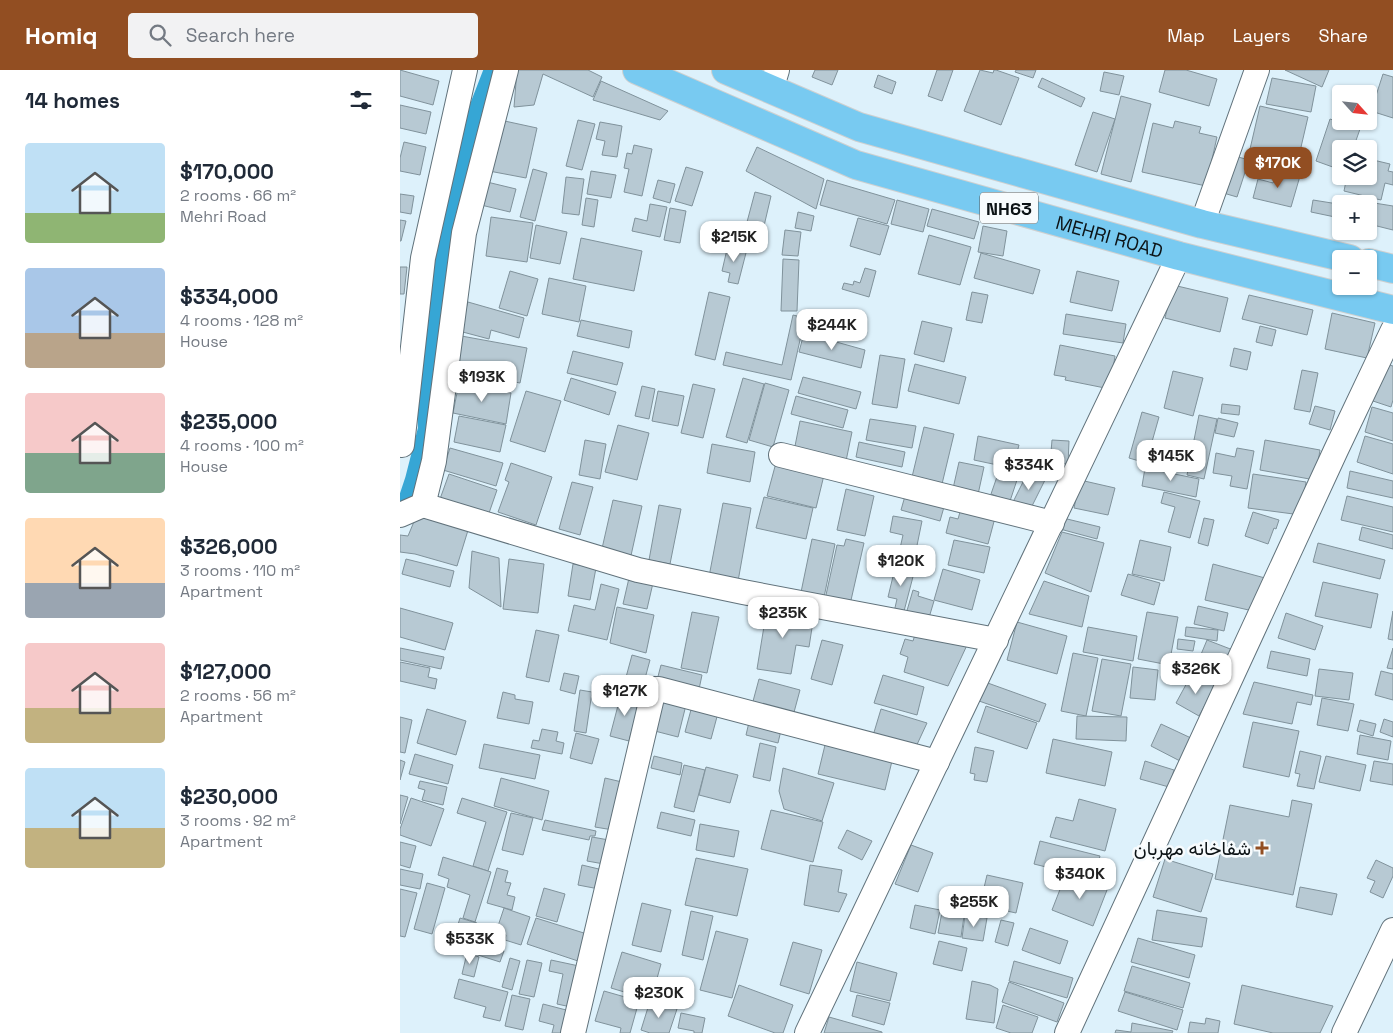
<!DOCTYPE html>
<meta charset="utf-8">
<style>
:root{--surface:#fff;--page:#f2f2f3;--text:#1f2937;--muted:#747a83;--accent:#924e22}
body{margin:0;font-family:"Space Grotesk",Vazirmatn,sans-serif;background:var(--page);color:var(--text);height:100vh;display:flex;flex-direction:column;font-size:19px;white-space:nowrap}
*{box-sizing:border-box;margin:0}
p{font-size:16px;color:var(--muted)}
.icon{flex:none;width:28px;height:28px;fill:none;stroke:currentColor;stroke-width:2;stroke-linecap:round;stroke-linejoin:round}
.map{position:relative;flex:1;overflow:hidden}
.panel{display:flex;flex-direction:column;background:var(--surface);width:400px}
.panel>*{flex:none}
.needle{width:32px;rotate:117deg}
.controls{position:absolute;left:932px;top:15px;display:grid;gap:10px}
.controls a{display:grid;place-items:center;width:45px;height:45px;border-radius:5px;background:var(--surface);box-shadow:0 1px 4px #0004;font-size:25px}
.price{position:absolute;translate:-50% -42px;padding:0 11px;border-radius:10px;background:#fff;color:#222;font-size:16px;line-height:32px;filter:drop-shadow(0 1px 2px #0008)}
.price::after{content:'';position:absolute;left:50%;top:30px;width:15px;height:11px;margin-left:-8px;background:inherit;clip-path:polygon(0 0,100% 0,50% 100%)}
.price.current{background:var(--accent);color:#fff}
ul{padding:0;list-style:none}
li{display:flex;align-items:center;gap:15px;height:125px;padding:0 25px}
li span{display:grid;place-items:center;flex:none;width:140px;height:100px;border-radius:5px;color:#555}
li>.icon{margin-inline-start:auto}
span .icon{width:60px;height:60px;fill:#fffc;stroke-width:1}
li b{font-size:21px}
h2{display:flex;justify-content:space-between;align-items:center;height:60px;padding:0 25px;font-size:21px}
header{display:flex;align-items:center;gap:30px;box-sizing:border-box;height:70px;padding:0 25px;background:var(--accent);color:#fff}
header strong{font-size:24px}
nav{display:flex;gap:28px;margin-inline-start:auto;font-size:18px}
.search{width:350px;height:45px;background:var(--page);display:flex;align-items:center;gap:12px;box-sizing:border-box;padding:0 18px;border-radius:5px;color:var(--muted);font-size:19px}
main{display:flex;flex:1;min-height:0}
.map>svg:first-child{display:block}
</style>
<header>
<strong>Homiq</strong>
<div class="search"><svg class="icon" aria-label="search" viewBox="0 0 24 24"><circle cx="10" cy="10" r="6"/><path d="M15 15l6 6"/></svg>Search here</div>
<nav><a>Map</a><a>Layers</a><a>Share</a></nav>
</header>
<main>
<section class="panel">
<h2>14 homes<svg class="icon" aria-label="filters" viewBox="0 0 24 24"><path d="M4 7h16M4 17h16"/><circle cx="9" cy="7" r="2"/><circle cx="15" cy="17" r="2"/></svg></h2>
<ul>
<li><span style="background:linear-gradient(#bfe0f5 70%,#8fb573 0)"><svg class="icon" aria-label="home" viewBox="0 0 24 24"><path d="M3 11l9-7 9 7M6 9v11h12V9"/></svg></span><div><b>$170,000</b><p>2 rooms · 66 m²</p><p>Mehri Road</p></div></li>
<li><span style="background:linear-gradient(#a9c7e8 65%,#b9a48a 0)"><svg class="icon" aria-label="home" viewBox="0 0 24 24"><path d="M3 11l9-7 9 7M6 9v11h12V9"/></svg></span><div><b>$334,000</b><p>4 rooms · 128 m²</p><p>House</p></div></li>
<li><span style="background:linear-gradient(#f6c9c9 60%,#7fa58c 0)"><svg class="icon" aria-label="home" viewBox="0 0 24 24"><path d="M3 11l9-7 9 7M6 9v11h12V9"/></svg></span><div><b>$235,000</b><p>4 rooms · 100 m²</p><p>House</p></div></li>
<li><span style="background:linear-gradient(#ffd9b3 65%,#9aa5b1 0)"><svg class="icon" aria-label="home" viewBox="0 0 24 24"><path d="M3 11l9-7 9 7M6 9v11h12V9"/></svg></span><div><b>$326,000</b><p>3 rooms · 110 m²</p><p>Apartment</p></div></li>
<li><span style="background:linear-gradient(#f6c9c9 65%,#c2b280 0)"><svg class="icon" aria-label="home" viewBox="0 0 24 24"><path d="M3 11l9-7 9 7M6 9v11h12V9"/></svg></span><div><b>$127,000</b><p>2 rooms · 56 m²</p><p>Apartment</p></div></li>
<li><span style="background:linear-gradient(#bfe0f5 60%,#c2b280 0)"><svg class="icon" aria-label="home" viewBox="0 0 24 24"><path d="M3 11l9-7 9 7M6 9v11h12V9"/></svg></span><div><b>$230,000</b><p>3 rooms · 92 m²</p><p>Apartment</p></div></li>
</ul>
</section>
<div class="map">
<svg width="993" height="963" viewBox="0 0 993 963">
<rect width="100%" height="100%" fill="#ddf1fb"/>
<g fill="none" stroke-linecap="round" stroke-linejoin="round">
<path stroke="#36a6d5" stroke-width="22" d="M0,440H6L16,410L29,359L27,316L36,213L66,75L95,0"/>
</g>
<g fill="#b7c9d3" stroke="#80929b">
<path d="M0,0L39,11L33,35L0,26Z"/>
<path d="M117,0H188L202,7L193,27L143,4L134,35L114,37Z"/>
<path d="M415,0H438L432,15L412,7Z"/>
<path d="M537,0H553L542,31L528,26Z"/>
<path d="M580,0L593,3L594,0H596L619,8L601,55L564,41Z"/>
<path d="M616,0H636L633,8L615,2Z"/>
<path d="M765,0H786L817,9L809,36L759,22Z"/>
<path d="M885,0H929L922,17Z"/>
<path d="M704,2L724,6L719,25L700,21Z"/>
<path d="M983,4L993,7V48L971,41Z"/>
<path d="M478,5L496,12L492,24L474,17Z"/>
<path d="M642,8L685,28L681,37L638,17Z"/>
<path d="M872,8L916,16L911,42L866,34Z"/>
<path d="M201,11L268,41L260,50L193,30Z"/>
<path d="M721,26L751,34L731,112L701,104Z"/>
<path d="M0,35L31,42L26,64L0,58Z"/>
<path d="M860,36L908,47L898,90L850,79Z"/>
<path d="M693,42L715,49L697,102L675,95Z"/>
<path d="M930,49L960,59L953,79H941V100L916,91Z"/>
<path d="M100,50L137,58L126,108L89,101Z"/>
<path d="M178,50L195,54L182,100L166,96Z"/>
<path d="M775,51L801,57L799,63L817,67L806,116L742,102L753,53L773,58Z"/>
<path d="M200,52L222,56L217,87L202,85L205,71L196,69Z"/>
<path d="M4,72L26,77L20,105L0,101V88Z"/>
<path d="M234,75L252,79L242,126L224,122L229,99L224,98L227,83L232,84Z"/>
<path d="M357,77L424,109L416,139L346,101Z"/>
<path d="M831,85L849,90L837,127L820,122Z"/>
<path d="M969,89L990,94L988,101L993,102V115L985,113L981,130L944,121L947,106H969Z"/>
<path d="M286,97L303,102L292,136L275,131Z"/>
<path d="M133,99L147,103L135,151L120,147Z"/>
<path d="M877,100L900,106L891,137L853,128L858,109L873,113Z"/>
<path d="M191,101L216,105L211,128L187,124Z"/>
<path d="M166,107L184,109L179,145L162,143Z"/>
<path d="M258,110L275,114L270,133L253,128Z"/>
<path d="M427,110L495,130L487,154L420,135Z"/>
<path d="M87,112L116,119L110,142L81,135Z"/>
<path d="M355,122L371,126L364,156L347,152Z"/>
<path d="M0,124L14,126L11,144L0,142Z"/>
<path d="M186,128L198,130L194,157L182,155Z"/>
<path d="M497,130L529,139L523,162L491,154Z"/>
<path d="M913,130L938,134L935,147L911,142Z"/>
<path d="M968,132L993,136V160L969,154Z"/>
<path d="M250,134L267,137L260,167L232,161L235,148L247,151Z"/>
<path d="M270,138L286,141L280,173L264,170Z"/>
<path d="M532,139L579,152L574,169L527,156Z"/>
<path d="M398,142L414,146L411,161L395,158Z"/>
<path d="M91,147L133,153L127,192L86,186Z"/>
<path d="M458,148L489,156L480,185L450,176Z"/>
<path d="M0,150L6,151L1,171H0Z"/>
<path d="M136,155L167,162L160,194L130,188Z"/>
<path d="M583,156L607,161L603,186L578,182Z"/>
<path d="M385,160L401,162L398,186L382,185Z"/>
<path d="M529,165L571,177L560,215L518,204Z"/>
<path d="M181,168L242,181L234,221L173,209Z"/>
<path d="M328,175L347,179L338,214L328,212L330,203L322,201Z"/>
<path d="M581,183L640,200L633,224L574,208Z"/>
<path d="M383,189L399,190L397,241H381Z"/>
<path d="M0,197H7L4,224H0Z"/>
<path d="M465,198L476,201L469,227L442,219L444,213L453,215L454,211L460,213Z"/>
<path d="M110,201L138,209L127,246L99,238Z"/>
<path d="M677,201L719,211L712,241L670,232Z"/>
<path d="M149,208L186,216L179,252L142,244Z"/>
<path d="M773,215L828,228L820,262L765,248Z"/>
<path d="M309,222L330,227L315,290L295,285Z"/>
<path d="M572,222L588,225L582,253L566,250Z"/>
<path d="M849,225L913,240L907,265L842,249Z"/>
<path d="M68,232L124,248L119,268L91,260L89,269L59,261Z"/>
<path d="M932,243L975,253L967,288L925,279Z"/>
<path d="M666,244L726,254L723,273L663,264Z"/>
<path d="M393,245L405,248L391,310L323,295L326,282L382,295Z"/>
<path d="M181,250L232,261L229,278L177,266Z"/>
<path d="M522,251L552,258L544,292L514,284Z"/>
<path d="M860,256L876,260L872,276L856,272Z"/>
<path d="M404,263L465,280L461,298L399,282Z"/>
<path d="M56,265L127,278L120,313L49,299Z"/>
<path d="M660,275L715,286L710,319L665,310L666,307L654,305Z"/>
<path d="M834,278L851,282L847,300L830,296Z"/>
<path d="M173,281L223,293L217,315L167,303Z"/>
<path d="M480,285L505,289L497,338L472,334Z"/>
<path d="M982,293L993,296V330L991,337L970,330Z"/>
<path d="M515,294L566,307L559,334L508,321Z"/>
<path d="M902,300L918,303L910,342L894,339Z"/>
<path d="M773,301L803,308L793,346L764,338Z"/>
<path d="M403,307L461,322L456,339L398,323Z"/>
<path d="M171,308L216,322L209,345L164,330Z"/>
<path d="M343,308L364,314L347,373L326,367Z"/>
<path d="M59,313L111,323L106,354L53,343Z"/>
<path d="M365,313L389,320L373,377L349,370Z"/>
<path d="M293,314L315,319L303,368L281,363Z"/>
<path d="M242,316L255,319L249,349L235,346Z"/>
<path d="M126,321L161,331L145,382L110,371Z"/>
<path d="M258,321L284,326L278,356L252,351Z"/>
<path d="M396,326L448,340L443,358L391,344Z"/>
<path d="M822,334L840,336L839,345L821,343Z"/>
<path d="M915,336L935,341L930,360L909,354Z"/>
<path d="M972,337L993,343V371L965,362Z"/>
<path d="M742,342L759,347L746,393L729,388Z"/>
<path d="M799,345L817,349L804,409L787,405Z"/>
<path d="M59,346L106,355L100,382L54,372Z"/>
<path d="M818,348L838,353L834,367L815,363Z"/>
<path d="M470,349L516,356L512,378L466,370Z"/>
<path d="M400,351L452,362L446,391L394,381Z"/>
<path d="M218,355L249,363L237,410L205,402Z"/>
<path d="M524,357L554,364L542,414L512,407Z"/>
<path d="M578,366L619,375L616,386L623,388L621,400L574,390Z"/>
<path d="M965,366L993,374V404L957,392Z"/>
<path d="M185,370L206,374L200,409L179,405Z"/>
<path d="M652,370L669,371L668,394L654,393L655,382H651Z"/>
<path d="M865,370L920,380L915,410L860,400Z"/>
<path d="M459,372L505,382L502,397L456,387Z"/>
<path d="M312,374L355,382L350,412L307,403Z"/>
<path d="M50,378L103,393L96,416L43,400Z"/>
<path d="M837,378L854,381L847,419L830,416L832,406L813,403L816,383L835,387Z"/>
<path d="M377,389L425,401L416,438L367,426Z"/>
<path d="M559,392L584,397L577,429L552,423Z"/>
<path d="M111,393L152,407L136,455L98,442L109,412L105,410Z"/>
<path d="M745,398L799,409L796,427L742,416Z"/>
<path d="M629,400L646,408L629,442L612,434Z"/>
<path d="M599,401L618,407L610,431L591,424Z"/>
<path d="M950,401L993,411V428L947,418Z"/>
<path d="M49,404L97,420L88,446L40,429Z"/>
<path d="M853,404L906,412L901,445L848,438Z"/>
<path d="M680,410L715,418L708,445L674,438Z"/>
<path d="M172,412L193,417L180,465L159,459Z"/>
<path d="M446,419L474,426L465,466L437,460Z"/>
<path d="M507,419L546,430L540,451L501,440Z"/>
<path d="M764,422L800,431L790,468L768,462L775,437L761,433Z"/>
<path d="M947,426L993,437V462L941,450Z"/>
<path d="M364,427L413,438L406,469L356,458Z"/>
<path d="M213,430L242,436L230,490L201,483Z"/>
<path d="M323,433L351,438L337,517L308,512Z"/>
<path d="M259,435L281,439L270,494L249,490Z"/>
<path d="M562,435L596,444L588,474L546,463L550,447L558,449Z"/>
<path d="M18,442L69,457L57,496L15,484L0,482V465L8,466Z"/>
<path d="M853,442L879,450L876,459L874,458L868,474L845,466Z"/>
<path d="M493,446L522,451L513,495L497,492L503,465L490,462Z"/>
<path d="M663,448L700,457L697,469L660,459Z"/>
<path d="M804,448L814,450L808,476L798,473Z"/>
<path d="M962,457L993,465V479L959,470Z"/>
<path d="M662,462L704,473L691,522L645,503Z"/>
<path d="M412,469L435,474L423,532L400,527Z"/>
<path d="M446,469L464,473L449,539L424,534L437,475L444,476Z"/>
<path d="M554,470L590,477L584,503L548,495Z"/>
<path d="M740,470L771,477L764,511L732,504Z"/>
<path d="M918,473L985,490L980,509L913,492Z"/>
<path d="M72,481L99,488L101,537L69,518Z"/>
<path d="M6,489L54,501L50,517L2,504Z"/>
<path d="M109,489L144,494L138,543L103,539Z"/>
<path d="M173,494L196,498L190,530L168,526Z"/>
<path d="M496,494L515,499L503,545L494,542L497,529L488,527Z"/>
<path d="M813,494L865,508L853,541L805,530Z"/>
<path d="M543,499L580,510L572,540L534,530Z"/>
<path d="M728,504L760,513L754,535L721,525Z"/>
<path d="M229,508L253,513L247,539L223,534Z"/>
<path d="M644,511L689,526L682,557L629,544Z"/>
<path d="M923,512L978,524L971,558L915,546Z"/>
<path d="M201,514L219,519L207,570L168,561L174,535L195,540Z"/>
<path d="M513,520L519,522L518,526L534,531L528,551L506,544Z"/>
<path d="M798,536L828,543L824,561L794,554Z"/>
<path d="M217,537L254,545L246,583L210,573Z"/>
<path d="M0,538L53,553L45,580L0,567Z"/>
<path d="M367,538L414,545L409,577L396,575L391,604L357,599Z"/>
<path d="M993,541V570L988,569Z"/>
<path d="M292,542L319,547L307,603L281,598Z"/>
<path d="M747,542L778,547L769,595L738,589Z"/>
<path d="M886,543L923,556L915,580L878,568Z"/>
<path d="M617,552L667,566L657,604L607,590Z"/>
<path d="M688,557L737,566L733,591L683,582Z"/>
<path d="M786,557L818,560L817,571L785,566Z"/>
<path d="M517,558L568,573L548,616L504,602L508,587L500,584L505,569L513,571Z"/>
<path d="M136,560L159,565L149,612L126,607Z"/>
<path d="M778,569L795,571L793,581L777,579Z"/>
<path d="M422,570L443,575L432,615L411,609Z"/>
<path d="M807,570L833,580L824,604L797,594Z"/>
<path d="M0,578L44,587L41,599L0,590Z"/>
<path d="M993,578V599L987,598Z"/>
<path d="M871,581L910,589L907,606L867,598Z"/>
<path d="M673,583L698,588L686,646L661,641Z"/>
<path d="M232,585L250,590L240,627L222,622Z"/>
<path d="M702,589L731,594L721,646L692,641Z"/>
<path d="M0,592L30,598L28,607L37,609L35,619L0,611Z"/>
<path d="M261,595L302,605L298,624L256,614Z"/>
<path d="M733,597L758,600L755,630L730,628Z"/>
<path d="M919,599L953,603L949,630L915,626Z"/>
<path d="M981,601L993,604V630L975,625Z"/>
<path d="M164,603L179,606L175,624L160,620Z"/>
<path d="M483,605L524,617L517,645L474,633Z"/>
<path d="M803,607L816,614L799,646L776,633L789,609L799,614Z"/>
<path d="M359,609L400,620L393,646L352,635Z"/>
<path d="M585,612L646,634L639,652L579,631Z"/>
<path d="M854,612L913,625L911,635L897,632L892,654L843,644Z"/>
<path d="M180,620L192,622L186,663L174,661Z"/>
<path d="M103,622L115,625V629L133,632L129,654L97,648Z"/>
<path d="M221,624L240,629L229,671L210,666Z"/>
<path d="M255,627L286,635L278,667L247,659Z"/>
<path d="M922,628L954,634L948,661L917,655Z"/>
<path d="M292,636L318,643L311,669L285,662Z"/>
<path d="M586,636L637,653L627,679L577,662Z"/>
<path d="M27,639L66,651L56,685L17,673Z"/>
<path d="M481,639L527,653L514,681L472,669Z"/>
<path d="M677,646L727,647L726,671L676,669Z"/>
<path d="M0,647L12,650L5,683L0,682Z"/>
<path d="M350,648L382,656L378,673L346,665Z"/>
<path d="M984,649L993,652V667L980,662Z"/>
<path d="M960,650L976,654L973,666L957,661Z"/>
<path d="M853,652L899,661L889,707L843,697Z"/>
<path d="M761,654L791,668L780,691L751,676Z"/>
<path d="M142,659L158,662L156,671L164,673L162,684L131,678L133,670L139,671Z"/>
<path d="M176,663L199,669L192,694L170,688Z"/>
<path d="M960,665L991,671L988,690L957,684Z"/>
<path d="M653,669L712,682L705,716L646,703Z"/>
<path d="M360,673L376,677L370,711L353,707Z"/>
<path d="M84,674L140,685L135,709L79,698Z"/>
<path d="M425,675L492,691L485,720L418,704Z"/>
<path d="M575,677L594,681L587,712L574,710L575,704L570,703Z"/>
<path d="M900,681L921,686L914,719L897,716L900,704L895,703Z"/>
<path d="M15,684L53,695L48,714L9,704Z"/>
<path d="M254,686L282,693L280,705L251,698Z"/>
<path d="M926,686L966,695L960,721L919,712Z"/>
<path d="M0,690L5,692L0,710Z"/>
<path d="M745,691L774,700L769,717L740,709Z"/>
<path d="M974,691L993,694V715L970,711Z"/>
<path d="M284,695L305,700L294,742L274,737Z"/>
<path d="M306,697L338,705L330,733L299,725Z"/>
<path d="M383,698L434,713L422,751L384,739L379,721Z"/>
<path d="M101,708L149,721L142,750L94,736Z"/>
<path d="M205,708L222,712L213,760L195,757Z"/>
<path d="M20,711L47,717L43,735L22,730L25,720L18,718Z"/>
<path d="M0,725L8,727L0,754Z"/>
<path d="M11,728L44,739L31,776L0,765V759Z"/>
<path d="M62,728L107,742L88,801L73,796L86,752L57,743Z"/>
<path d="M679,729L716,739L705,781L650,767L656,747L673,751Z"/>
<path d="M892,730L912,734L893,825L815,809L830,735L889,747Z"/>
<path d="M371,740L423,752L413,792L361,779Z"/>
<path d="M261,742L295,750L291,766L257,758Z"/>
<path d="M111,743L133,748L123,785L102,780Z"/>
<path d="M145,750L196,761L195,766H190L189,770L142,760Z"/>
<path d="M300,754L339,761L334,787L296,780Z"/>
<path d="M447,760L472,771L462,790L438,778Z"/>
<path d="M192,767L209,770L204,794L187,791Z"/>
<path d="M640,771L700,786L694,809L634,794Z"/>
<path d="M0,772L16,776L10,798L0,795Z"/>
<path d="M511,775L533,783L518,822L495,814Z"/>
<path d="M43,787L91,802L75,852L63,848L70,825L47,817L49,809L38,805Z"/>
<path d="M296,788L348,799L337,846L285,835Z"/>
<path d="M765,789L813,804L801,842L753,827Z"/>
<path d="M976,790L993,798V806L983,828L970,822L975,811L967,808Z"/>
<path d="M182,795L203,800L199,819L178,815Z"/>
<path d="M410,795L442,800L438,822L447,824L439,842L404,835Z"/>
<path d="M97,798L108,801L105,812L111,813L107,825L115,827L112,840L87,833Z"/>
<path d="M0,799L23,804L20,819L0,815Z"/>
<path d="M666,804L707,820L693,856L652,840Z"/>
<path d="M587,805L623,813L616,843L580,835Z"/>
<path d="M27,813L45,818L32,864L14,859Z"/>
<path d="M900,817L937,824L932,845L896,837Z"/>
<path d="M144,818L165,824L157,852L136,846Z"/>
<path d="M0,819L17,823L5,867L0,866Z"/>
<path d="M242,833L271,840L261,882L232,875Z"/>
<path d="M515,835L540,840L535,864L510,858Z"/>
<path d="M104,838L130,847L121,875L105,870L106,865L96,862Z"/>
<path d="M757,840L807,848L802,877L752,870Z"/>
<path d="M291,841L313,846L303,890L282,885Z"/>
<path d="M542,842L564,846L561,867L538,863Z"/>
<path d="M565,845L587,848L583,871L562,868Z"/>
<path d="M60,848L77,853L69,879L52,874Z"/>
<path d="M136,848L187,864L178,891L127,874Z"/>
<path d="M601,850L614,853L608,876L595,872Z"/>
<path d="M630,858L668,871L660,894L622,880Z"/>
<path d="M316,861L348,869L332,928L300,920Z"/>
<path d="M738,868L795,885L789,908L731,892Z"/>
<path d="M539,871L567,878L562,901L533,894Z"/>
<path d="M393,872L422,880L409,924L380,915Z"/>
<path d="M78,873L104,881L100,892L75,884Z"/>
<path d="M222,882L261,894L251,930L211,918Z"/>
<path d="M67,883L79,887L74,907L62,904Z"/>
<path d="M110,888L120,891L112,920L102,917Z"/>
<path d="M127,890L142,893L134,927L119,924Z"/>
<path d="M151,890L179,896L171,937L157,934L163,904L149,901Z"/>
<path d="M614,891L673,908L667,928L609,911Z"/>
<path d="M457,892L497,903L490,931L450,921Z"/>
<path d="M732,896L790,913L783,938L724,921Z"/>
<path d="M59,909L108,922L100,951L83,947L86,937L54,928Z"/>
<path d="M572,911L590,915L598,919L594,953L566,949Z"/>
<path d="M609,912L664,933L657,952L602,932Z"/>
<path d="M339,915L393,935L383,963H375L328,946Z"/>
<path d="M842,915L933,936L920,963H873L834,954Z"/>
<path d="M204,921L239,931L230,963H220L221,958L195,951Z"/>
<path d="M725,922L783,940L777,960L718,941Z"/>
<path d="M112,925L130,929L123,960L105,956Z"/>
<path d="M457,925L490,933L484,955L452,946Z"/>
<path d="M250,931L277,939L269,963H250L241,960Z"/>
<path d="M143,934L170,941L164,963H152L154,955L139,951Z"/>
<path d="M603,935L638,947L632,963H611L596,958Z"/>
<path d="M281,943L305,948L302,963H294V961L278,958Z"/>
<path d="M429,947L482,962V963H424Z"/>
<path d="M806,948L820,951L818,963H788L790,952L805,954Z"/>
<path d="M732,953L773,961L772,963H715L716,960L731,962Z"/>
</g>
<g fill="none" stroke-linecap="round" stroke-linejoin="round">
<defs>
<g id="minor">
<path d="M371,20L377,0"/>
<path d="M802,154L857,0"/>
<path d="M2,375L23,188L65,0"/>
<path d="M381,385L652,453"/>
<path d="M23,435L238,500L343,522L596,570"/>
<path d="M0,445L23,435L34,391L64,163L106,0"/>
<path d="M173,963L254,619H259L537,692"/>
<path d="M407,963L779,186"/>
<path d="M667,963L936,380L993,260"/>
<path d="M944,963L993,860"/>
</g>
<g id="highway">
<path id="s1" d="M237,0L456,95L779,186L993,240"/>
<path d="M326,0L459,57L802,154L950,189"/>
<path d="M969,193L993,199"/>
</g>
</defs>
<use href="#minor" stroke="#61727b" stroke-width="26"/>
<use href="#highway" stroke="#ced0d0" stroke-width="30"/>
<use href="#minor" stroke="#fff" stroke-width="24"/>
<use href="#highway" stroke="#78caf1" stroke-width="28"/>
</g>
<path fill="#924e22" stroke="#f7fbfd" stroke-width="2" d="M859.5 770.5h5v5h5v5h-5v5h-5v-5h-5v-5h5z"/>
<g text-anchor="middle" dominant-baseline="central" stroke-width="5" stroke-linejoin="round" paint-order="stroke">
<rect fill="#f7fbfd" stroke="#52595b" stroke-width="1" x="580" y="122.5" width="58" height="31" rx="4"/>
<g font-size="18" font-weight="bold" fill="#0c1316">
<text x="609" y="138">NH63</text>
</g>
<g font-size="19" fill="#0c1316" stroke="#f7fbfd">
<text stroke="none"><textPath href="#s1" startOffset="502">MEHRI ROAD</textPath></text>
</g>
<g font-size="19" fill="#0c1316" stroke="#f7fbfd" text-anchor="end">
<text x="851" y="778">شفاخانه مهربان</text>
</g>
</g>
</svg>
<div class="controls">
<a><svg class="needle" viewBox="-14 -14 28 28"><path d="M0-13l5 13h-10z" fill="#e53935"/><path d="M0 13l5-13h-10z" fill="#747a83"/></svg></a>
<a><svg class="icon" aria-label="layers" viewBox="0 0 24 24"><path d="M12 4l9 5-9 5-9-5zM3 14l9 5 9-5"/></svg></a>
<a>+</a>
<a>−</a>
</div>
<b class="price current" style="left:878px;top:119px">$170K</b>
<b class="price" style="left:334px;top:193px">$215K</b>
<b class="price" style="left:432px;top:281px">$244K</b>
<b class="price" style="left:82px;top:333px">$193K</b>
<b class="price" style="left:771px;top:412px">$145K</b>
<b class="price" style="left:629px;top:421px">$334K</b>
<b class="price" style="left:501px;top:517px">$120K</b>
<b class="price" style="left:383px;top:569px">$235K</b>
<b class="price" style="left:796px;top:625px">$326K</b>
<b class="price" style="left:225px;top:647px">$127K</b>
<b class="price" style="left:680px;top:830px">$340K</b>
<b class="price" style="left:574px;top:858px">$255K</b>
<b class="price" style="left:70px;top:895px">$533K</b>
<b class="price" style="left:259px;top:949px">$230K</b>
</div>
</main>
